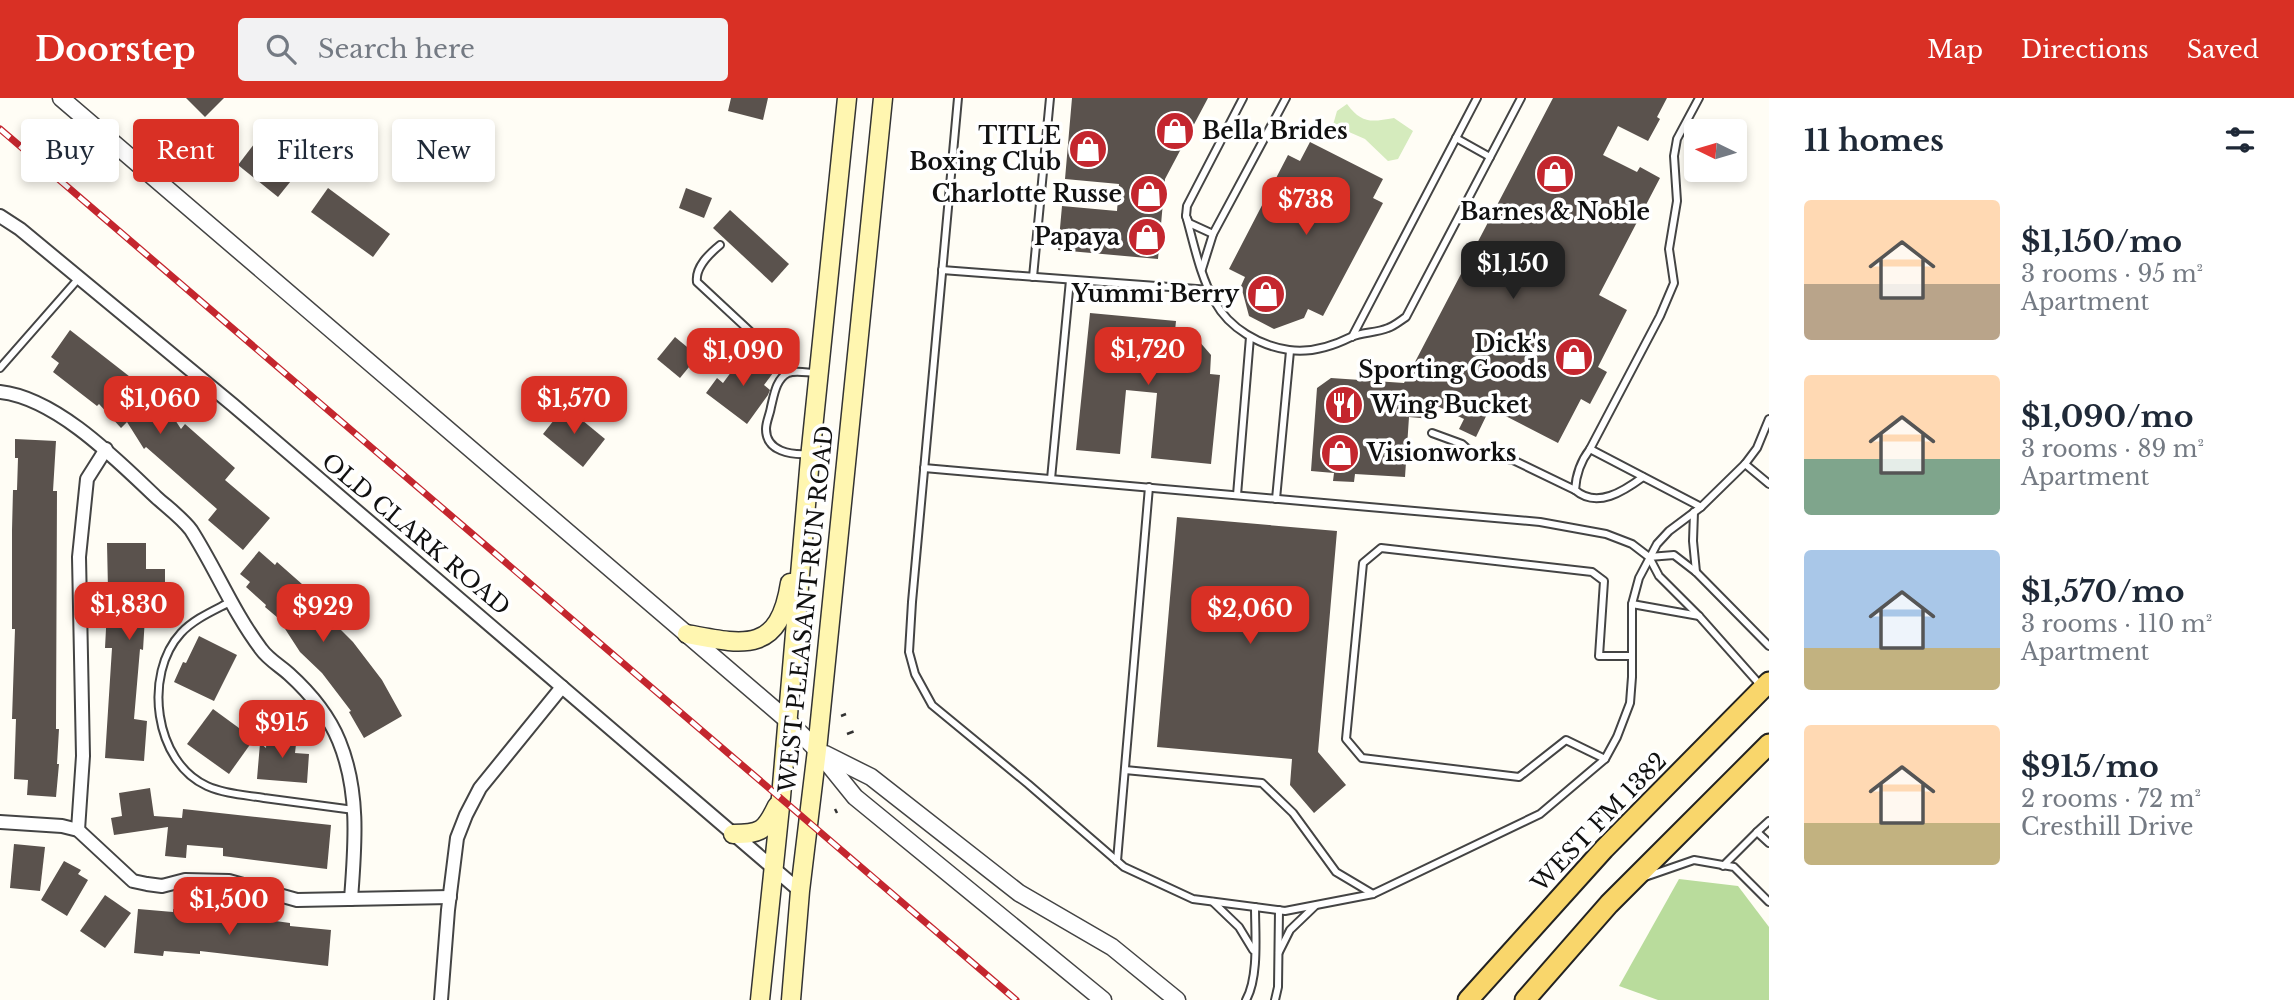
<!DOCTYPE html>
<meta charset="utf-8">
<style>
:root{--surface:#fff;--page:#f2f2f3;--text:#1f2937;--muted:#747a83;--accent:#d93025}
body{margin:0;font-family:"Libre Baskerville",serif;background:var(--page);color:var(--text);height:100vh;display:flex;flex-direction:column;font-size:26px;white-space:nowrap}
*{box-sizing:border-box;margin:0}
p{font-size:23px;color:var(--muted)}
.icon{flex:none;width:38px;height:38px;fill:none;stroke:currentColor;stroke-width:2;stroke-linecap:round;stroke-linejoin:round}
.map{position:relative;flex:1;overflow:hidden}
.panel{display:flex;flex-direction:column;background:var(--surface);width:525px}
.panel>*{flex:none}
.top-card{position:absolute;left:21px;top:21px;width:665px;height:63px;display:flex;gap:14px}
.needle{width:46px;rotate:275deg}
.buttons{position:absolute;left:1684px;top:21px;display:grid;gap:14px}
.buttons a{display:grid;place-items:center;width:63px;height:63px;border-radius:7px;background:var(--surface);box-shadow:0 4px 10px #0003;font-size:35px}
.price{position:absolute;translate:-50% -60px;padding:0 16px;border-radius:14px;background:var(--accent);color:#fff;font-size:23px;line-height:46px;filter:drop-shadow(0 2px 4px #0008)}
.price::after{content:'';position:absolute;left:50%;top:42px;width:21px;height:16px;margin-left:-10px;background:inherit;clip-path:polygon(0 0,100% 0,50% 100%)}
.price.current{background:#222;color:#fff}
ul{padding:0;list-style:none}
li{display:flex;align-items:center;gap:21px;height:175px;padding:0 35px}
li span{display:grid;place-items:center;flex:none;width:196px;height:140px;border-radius:7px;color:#555}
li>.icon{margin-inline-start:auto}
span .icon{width:84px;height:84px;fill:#fffc;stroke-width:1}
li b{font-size:30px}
h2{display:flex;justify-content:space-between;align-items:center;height:84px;padding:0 35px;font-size:30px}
.chip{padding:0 24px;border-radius:7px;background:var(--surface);box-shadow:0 4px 10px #0003;font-size:24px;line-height:63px}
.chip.current{background:var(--accent);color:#fff}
header{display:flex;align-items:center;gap:42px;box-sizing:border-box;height:98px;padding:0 35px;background:var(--accent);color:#fff}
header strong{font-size:33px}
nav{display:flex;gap:38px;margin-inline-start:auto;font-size:24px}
.search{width:490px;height:63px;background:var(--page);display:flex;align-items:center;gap:18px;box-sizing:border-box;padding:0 24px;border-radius:7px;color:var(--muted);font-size:26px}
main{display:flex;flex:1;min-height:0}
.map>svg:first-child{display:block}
</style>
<header>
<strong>Doorstep</strong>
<div class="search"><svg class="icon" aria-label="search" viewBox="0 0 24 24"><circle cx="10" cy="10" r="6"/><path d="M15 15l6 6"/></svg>Search here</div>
<nav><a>Map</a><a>Directions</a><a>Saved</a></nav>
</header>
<main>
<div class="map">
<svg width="1769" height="902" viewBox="0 0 1769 902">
<rect width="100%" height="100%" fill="#fffdf5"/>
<path fill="#d5ebbd" d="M1347,6C1362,26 1371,24 1394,20L1413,33L1398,61L1388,63L1365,41L1333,27L1337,13Z"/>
<path fill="#b9dc9c" d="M1679,781L1738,788L1769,829V902H1658L1619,888Z"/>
<g fill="#5a524d">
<path d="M186,0H224L205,19Z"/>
<path d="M731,0H768L763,22L728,13Z"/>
<path d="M1072,0H1208L1165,81L1158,161L1058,152L1062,108L1117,113L1119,86L1065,81Z"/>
<path d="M1553,0H1667L1657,19L1660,21L1648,43L1618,28L1603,57L1637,74L1640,69L1660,80L1599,197L1627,212L1598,269L1607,274L1590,306L1581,301L1558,345L1490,310L1476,339L1459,331L1464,321L1437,308L1431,321L1409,319L1405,379L1355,376L1354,384L1333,383L1334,375L1311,373L1317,290L1331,280L1404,285Z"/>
<path d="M258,41L299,73L278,99L238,67Z"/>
<path d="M1310,44L1383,81L1373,100L1383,105L1323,218L1308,211L1304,220L1274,231L1249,218L1241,188L1245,179L1229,171L1288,57L1300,63Z"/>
<path d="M328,90L390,136L373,159L311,114Z"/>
<path d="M686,90L712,100L704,120L679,110Z"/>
<path d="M730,112L789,166L772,185L713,130Z"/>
<path d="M1090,215L1176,223L1175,233L1192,235L1211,257L1210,276L1220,277L1211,366L1151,360L1157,295L1126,292L1120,356L1076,352Z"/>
<path d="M70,232L134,282L159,308L164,305L181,331L185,326L235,370L225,382L270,420L243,452L208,422L217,411L146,349L144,351L127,324L121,330L99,306L97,308L53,274L59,265L51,259Z"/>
<path d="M675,239L698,258L680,280L657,261Z"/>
<path d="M746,254L773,275L764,287L770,292L768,297L747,326L706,295L717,280L723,285Z"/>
<path d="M565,308L605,341L583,369L543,336Z"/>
<path d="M15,341L56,343L53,393H57L56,631H59L57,666H59L56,699L27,697L28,682L14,681L16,621H12L15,531H12V432L13,392H17L18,360H15Z"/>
<path d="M1177,419L1337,433L1318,654L1346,687L1314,715L1290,687L1292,661L1157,649Z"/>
<path d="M107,445H146V471H165V520L145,519L143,552L140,551L134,621L147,623L144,663L105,660L112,550H105L108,492Z"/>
<path d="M259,453L275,467L277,464L311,494L327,518L353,544L382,582L402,618L364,640L349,614L351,613L322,575L300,554L278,520L265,509L266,507L246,489L250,484L240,476Z"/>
<path d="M199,538L237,557L214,603L174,584L183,564L186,565Z"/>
<path d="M213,611L254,641L229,676L187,646Z"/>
<path d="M267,635L297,638L295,655L309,656L307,685L257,681L260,645L266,650Z"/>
<path d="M150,690L154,718L182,720L183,711L331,727L327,771L223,758V750L187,747L186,760L165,758L168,729L114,737L111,720L122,718L119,695Z"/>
<path d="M14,746L45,749L40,793L10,790Z"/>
<path d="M64,763L81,772L78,776L88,782L67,818L41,802Z"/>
<path d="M105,797L131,815L105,850L80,833Z"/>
<path d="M138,811L173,814V811L204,813V816L268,822L290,825V828L331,832L328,868L200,853V856L164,853L163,858L134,855Z"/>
</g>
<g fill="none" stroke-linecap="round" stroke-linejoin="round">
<defs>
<g id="service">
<path d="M958,0L912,504L909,554L915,576L932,607L1028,686L1124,769L1193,801L1285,813L1373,796L1540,716L1605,661L1617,639L1630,605L1632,579V506L1639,480L1657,446L1669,433L1701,409L1745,366L1757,350L1769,321"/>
<path d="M1699,0L1677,41L1674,58L1677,103L1669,151L1674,185L1660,218L1590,351L1701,409"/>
<path d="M1456,40L1490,59"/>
<path d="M1186,118C1194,146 1200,178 1215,204C1229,230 1260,248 1289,252C1310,255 1333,248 1351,239C1362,234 1376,235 1388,230C1394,228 1400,223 1406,219L1521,0"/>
<path d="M1213,136L1189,125L1186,118L1187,108L1243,0"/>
<path d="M720,147C709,156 695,169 697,184L768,250L790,274"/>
<path d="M1202,171L1213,136L1286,0"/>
<path d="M942,172L1210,192"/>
<path d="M1033,179L1050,0"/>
<path d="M1352,239L1477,0"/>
<path d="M0,270L79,180"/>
<path d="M1432,335L1462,346L1471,354L1513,362L1575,392"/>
<path d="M1590,351C1580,364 1576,376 1575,392C1597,411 1624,393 1643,379"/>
<path d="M808,356C792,357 766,354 766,331C766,324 770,316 771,309C774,297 776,281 788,275C796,272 808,275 816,275"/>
<path d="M1745,366L1769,386"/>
<path d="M924,370L1540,424L1606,436L1632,446L1649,459L1659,478L1699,518L1762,589"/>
<path d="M1051,381L1070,182"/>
<path d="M1237,397L1250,239"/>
<path d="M1276,401L1290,253"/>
<path d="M1694,414L1693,443L1696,474"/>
<path d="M1649,459L1674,457L1696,474L1769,548"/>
<path d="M230,504C213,513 194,521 181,535C143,576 154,664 207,688C225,696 245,697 264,700C294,704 324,708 354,712"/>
<path d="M1632,506L1699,518"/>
<path d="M1605,661L1566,642L1519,679L1362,660L1346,641L1363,465L1381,450L1592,474L1604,483L1599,558H1631"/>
<path d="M1125,672L1262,685L1293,715L1336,774L1373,796"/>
<path d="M1757,734L1769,723"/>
<path d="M1117,763L1149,389"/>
<path d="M1723,768L1757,734L1769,745"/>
<path d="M1645,779L1694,762L1734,769L1769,804"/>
<path d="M1213,804L1239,829L1253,852"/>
<path d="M1279,854L1290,832L1315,808"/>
<path d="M1246,902C1259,879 1255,836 1255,809"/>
<path d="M1275,902L1278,889L1279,812"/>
</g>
<g id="minor">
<path d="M0,118L20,131L233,307L800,793"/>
<path d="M0,294C56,300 116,361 156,399C167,409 182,420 191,432C216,471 233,514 261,551C268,561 280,568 289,576C310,595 328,616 339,643C360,694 355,748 351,801"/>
<path d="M0,724L62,728L78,732L133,783L147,786L162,788L185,782L229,783L297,802L450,799"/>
<path d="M78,732L83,658L79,459L87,381L106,351"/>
<path d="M441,902L448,812L457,740L466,717L480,690L562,589"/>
</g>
<g id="tertiary">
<path d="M61,0L787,622L817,652L855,699L1103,902"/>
<path d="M825,656L871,679L1019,795L1112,849L1177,902"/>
</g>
<g id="secondary">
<path d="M687,536C744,547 779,556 790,485"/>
<path d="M733,736C761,736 765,733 777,708"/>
<path d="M760,902L781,699L810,360L847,0"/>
<path d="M791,902L800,793L817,652L883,0"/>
</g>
<g id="primary">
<path d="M1468,902L1604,751L1769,584"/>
<path d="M1525,902L1609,806L1769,646"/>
</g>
</defs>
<use href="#service" stroke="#444" stroke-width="10"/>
<use href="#minor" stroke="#444" stroke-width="16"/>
<use href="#tertiary" stroke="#444" stroke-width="19"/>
<use href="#secondary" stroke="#333" stroke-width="21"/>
<use href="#primary" stroke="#222" stroke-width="23"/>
<g stroke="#333" stroke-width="2.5" stroke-dasharray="7 3.5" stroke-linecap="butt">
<path d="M841,618L846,616"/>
<path d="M847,636L855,633"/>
<path d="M835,711L837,715"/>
</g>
<use href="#service" stroke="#fff" stroke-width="6"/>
<use href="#minor" stroke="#fff" stroke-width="12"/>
<use href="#tertiary" stroke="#fff" stroke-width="16"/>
<use href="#secondary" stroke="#fff6b0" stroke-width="18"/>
<use href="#primary" stroke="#f9d66b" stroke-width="19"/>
<defs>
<path id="rail" d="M0,31L1016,902"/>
</defs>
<use href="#rail" stroke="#c4262e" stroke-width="7"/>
<use href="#rail" stroke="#fff" stroke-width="4.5" stroke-dasharray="13" stroke-linecap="butt"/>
</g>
<defs>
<symbol id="shop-disc" viewBox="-11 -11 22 22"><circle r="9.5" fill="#c4262e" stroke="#fff"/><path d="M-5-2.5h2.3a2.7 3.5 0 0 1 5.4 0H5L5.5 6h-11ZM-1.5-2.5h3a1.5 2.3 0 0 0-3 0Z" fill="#fff"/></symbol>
<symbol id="restaurant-disc" viewBox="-11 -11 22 22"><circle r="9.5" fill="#c4262e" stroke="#fff"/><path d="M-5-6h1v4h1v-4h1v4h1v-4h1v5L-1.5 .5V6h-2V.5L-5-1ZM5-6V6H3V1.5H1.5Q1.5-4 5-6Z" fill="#fff"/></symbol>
</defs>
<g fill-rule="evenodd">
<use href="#shop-disc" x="1153" y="11" width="44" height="44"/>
<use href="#shop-disc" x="1066" y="29" width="44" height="44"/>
<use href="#shop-disc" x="1533" y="54" width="44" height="44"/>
<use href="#shop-disc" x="1127" y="74" width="44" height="44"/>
<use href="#shop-disc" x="1125" y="117" width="44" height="44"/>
<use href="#shop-disc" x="1244" y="174" width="44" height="44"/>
<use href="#shop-disc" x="1552" y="237" width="44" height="44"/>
<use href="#restaurant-disc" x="1322" y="285" width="44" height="44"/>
<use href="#shop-disc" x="1318" y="333" width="44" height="44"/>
</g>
<g text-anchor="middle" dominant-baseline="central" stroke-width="7" stroke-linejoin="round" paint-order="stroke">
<g font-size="23" font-weight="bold" fill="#111" stroke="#fff" text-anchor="end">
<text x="1202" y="33" text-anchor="start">Bella Brides</text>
<text x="1061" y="38">TITLE<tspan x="1061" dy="26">Boxing Club</tspan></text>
<text x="1122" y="96">Charlotte Russe</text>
<text x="1555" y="114" text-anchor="middle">Barnes &amp; Noble</text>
<text x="1120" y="139">Papaya</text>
<text x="1239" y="196">Yummi Berry</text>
<text x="1547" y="246">Dick's<tspan x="1547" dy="26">Sporting Goods</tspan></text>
<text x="1371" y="307" text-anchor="start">Wing Bucket</text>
<text x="1367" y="355" text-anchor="start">Visionworks</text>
</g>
<g font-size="23" fill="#111" stroke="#fff">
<text transform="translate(416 436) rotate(40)">OLD CLARK ROAD</text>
<text transform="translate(806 511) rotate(-84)">WEST PLEASANT RUN ROAD</text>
<text transform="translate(1599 724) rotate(-46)">WEST FM 1382</text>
</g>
</g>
</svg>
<div class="buttons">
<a><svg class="needle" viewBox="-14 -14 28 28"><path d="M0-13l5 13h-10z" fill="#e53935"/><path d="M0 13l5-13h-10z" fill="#747a83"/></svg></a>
</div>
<b class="price" style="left:1306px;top:139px">$738</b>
<b class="price current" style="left:1513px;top:203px">$1,150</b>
<b class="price" style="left:1148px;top:289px">$1,720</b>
<b class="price" style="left:743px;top:290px">$1,090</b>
<b class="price" style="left:160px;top:338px">$1,060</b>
<b class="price" style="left:574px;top:338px">$1,570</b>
<b class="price" style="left:129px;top:544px">$1,830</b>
<b class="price" style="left:323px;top:546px">$929</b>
<b class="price" style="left:1250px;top:548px">$2,060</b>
<b class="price" style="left:282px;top:662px">$915</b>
<b class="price" style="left:229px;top:839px">$1,500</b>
<div class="top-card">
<a class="chip">Buy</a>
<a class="chip current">Rent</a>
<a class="chip">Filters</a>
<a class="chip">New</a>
</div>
</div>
<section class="panel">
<h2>11 homes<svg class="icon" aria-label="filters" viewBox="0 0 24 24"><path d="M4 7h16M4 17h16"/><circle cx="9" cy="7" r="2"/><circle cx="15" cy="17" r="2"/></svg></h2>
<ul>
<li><span style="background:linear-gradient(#ffd9b3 60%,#b9a48a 0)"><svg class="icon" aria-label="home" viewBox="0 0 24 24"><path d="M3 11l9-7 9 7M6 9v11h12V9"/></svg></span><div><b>$1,150/mo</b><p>3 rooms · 95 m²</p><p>Apartment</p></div></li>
<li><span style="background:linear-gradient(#ffd9b3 60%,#7fa58c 0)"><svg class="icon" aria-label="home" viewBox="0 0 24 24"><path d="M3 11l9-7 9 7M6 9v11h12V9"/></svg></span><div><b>$1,090/mo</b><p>3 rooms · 89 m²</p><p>Apartment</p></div></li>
<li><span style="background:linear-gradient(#a9c7e8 70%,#c2b280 0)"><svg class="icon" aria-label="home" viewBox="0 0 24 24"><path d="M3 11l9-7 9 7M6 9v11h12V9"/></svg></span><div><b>$1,570/mo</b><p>3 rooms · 110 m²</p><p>Apartment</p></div></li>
<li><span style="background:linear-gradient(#ffd9b3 70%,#c2b280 0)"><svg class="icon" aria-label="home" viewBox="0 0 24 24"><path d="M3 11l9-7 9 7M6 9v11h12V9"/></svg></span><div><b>$915/mo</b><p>2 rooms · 72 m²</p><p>Cresthill Drive</p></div></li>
</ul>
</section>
</main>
